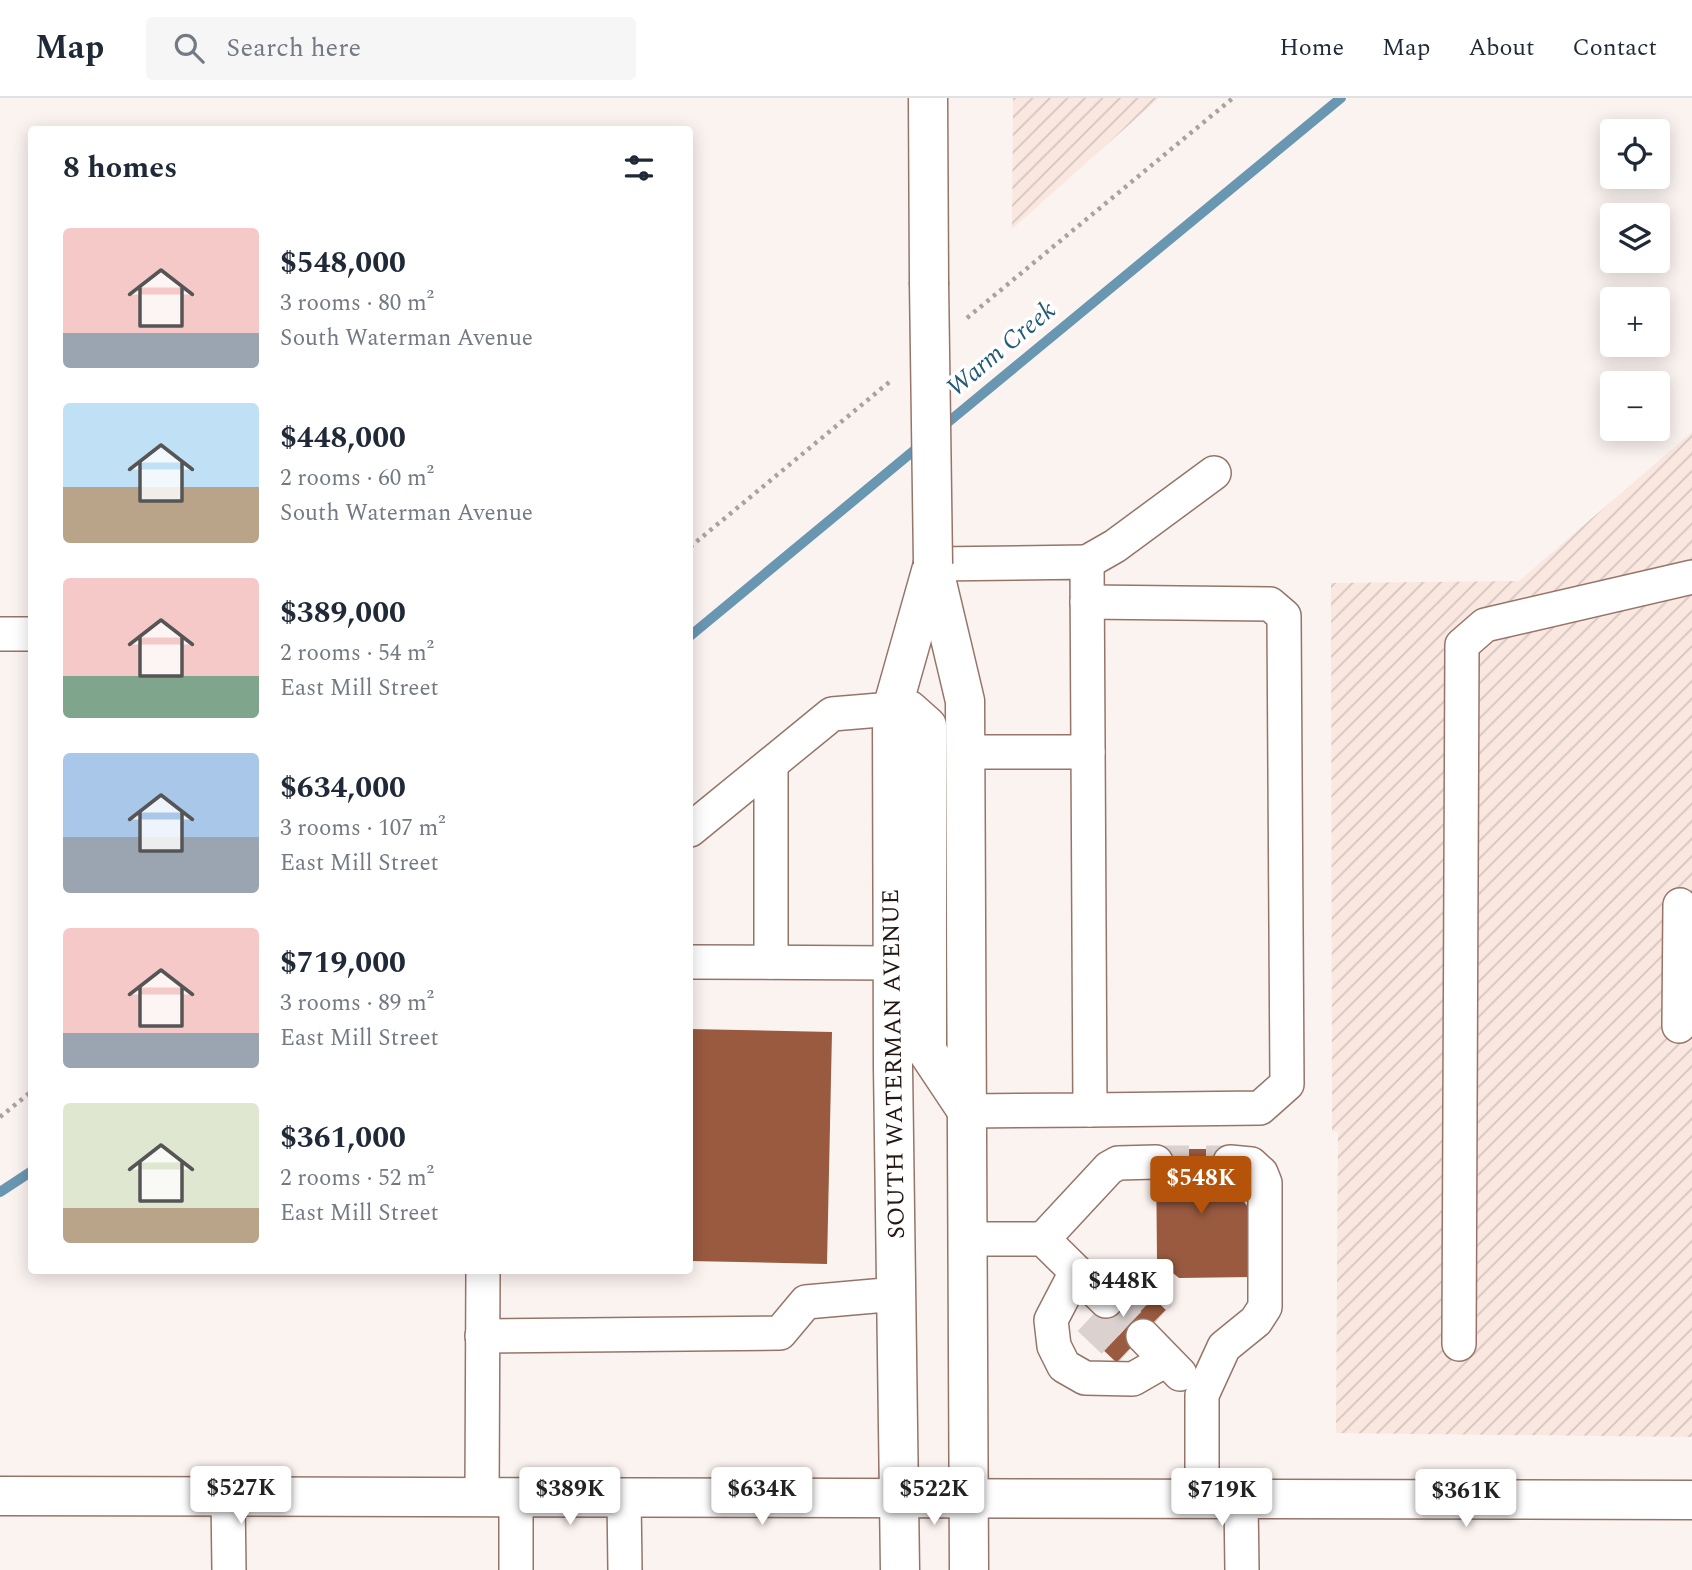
<!DOCTYPE html>
<meta charset="utf-8">
<style>
:root{--surface:#fff;--page:#f6f6f7;--text:#1f2937;--muted:#747a83;--line:#e0e1e3;--accent:#b45309}
body{margin:0;font-family:Spectral,serif;background:var(--page);color:var(--text);height:100vh;display:flex;flex-direction:column;font-size:26px;white-space:nowrap}
*{box-sizing:border-box;margin:0}
p{font-size:23px;color:var(--muted)}
.icon{flex:none;width:38px;height:38px;fill:none;stroke:currentColor;stroke-width:2;stroke-linecap:round;stroke-linejoin:round}
.map{position:relative;flex:1;overflow:hidden}
.sheet{position:absolute;left:28px;top:28px;width:665px;height:1148px;display:flex;flex-direction:column;background:var(--surface);border-radius:7px;box-shadow:0 4px 18px #0003}
.sheet>*{flex:none}
.tools{position:absolute;left:1600px;top:21px;display:grid;gap:14px}
.tools a{display:grid;place-items:center;width:70px;height:70px;border-radius:7px;background:var(--surface);box-shadow:0 4px 18px #0003;font-size:35px}
.price{position:absolute;translate:-50% -60px;padding:0 16px;border-radius:7px;background:#fff;color:#222;font-size:23px;line-height:46px;filter:drop-shadow(0 2px 4px #0008)}
.price::after{content:'';position:absolute;left:50%;top:42px;width:21px;height:16px;margin-left:-10px;background:inherit;clip-path:polygon(0 0,100% 0,50% 100%)}
.price.active{background:var(--accent);color:#fff}
ul{padding:0;list-style:none}
li{display:flex;align-items:center;gap:21px;height:175px;padding:0 35px}
li span{display:grid;place-items:center;flex:none;width:196px;height:140px;border-radius:7px;color:#555}
li>.icon{margin-inline-start:auto}
span .icon{width:84px;height:84px;fill:#fffc;stroke-width:1}
li b{font-size:30px}
h2{display:flex;justify-content:space-between;align-items:center;height:84px;padding:0 35px;font-size:30px}
header{display:flex;align-items:center;gap:42px;box-sizing:border-box;height:98px;padding:0 35px;background:var(--surface);border-bottom:2px solid var(--line)}
header strong{font-size:33px}
nav{display:flex;gap:38px;margin-inline-start:auto;font-size:24px}
.search{width:490px;height:63px;background:var(--page);display:flex;align-items:center;gap:18px;box-sizing:border-box;padding:0 24px;border-radius:7px;color:var(--muted);font-size:26px}
.map>svg:first-child{display:block}
</style>
<header>
<strong>Map</strong>
<div class="search"><svg class="icon" aria-label="search" viewBox="0 0 24 24"><circle cx="10" cy="10" r="6"/><path d="M15 15l6 6"/></svg>Search here</div>
<nav><a>Home</a><a>Map</a><a>About</a><a>Contact</a></nav>
</header>
<div class="map">
<svg width="1692" height="1472" viewBox="0 0 1692 1472">
<defs>
<pattern id="industrial-furrows" width="10" height="10" patternUnits="userSpaceOnUse" patternTransform="scale(1.75)"><rect width="10" height="10" fill="#f9e7e0"/><path d="M-1 1l2-2M0 10L10 0M9 11l2-2" fill="none" stroke="#d5c5bf"/></pattern>
</defs>
<rect width="100%" height="100%" fill="#fbf3f0"/>
<g fill="url(#industrial-furrows)">
<path d="M1013,0H1159L1012,131Z"/>
<path d="M1692,334V1339L1336,1335L1338,1034L1332,1033L1331,485L1519,483Z"/>
</g>
<g fill="none" stroke-linecap="round" stroke-linejoin="round">
<g stroke="#6997b2" stroke-width="10">
<path d="M941,330L1341,0"/>
<path d="M690,538L923,345"/>
<path d="M0,1094L32,1073"/>
</g>
</g>
<g fill="#995a40">
<path d="M690,931L832,934L827,1166L690,1163Z"/>
<path d="M1156,1051H1230V1085L1251,1113V1179L1179,1180L1157,1162Z"/>
<path d="M1129,1178L1166,1212L1117,1265L1081,1231Z"/>
</g>
<g fill="none" stroke-linecap="round" stroke-linejoin="round">
<g stroke="#dbd2cf" stroke-width="33" stroke-dasharray="33 17" stroke-linecap="butt">
<path d="M1156,1064H1230"/>
<path d="M1124,1183L1160,1219"/>
<path d="M1106,1203L1143,1238"/>
<path d="M1089,1221L1126,1256"/>
</g>
<defs>
<g id="minor">
<path d="M1087,464L1115,448L1214,375"/>
<path d="M933,466L1087,464L1090,1012L967,1013"/>
<path d="M1087,504L1270,506L1284,518L1287,986L1260,1010L1090,1012"/>
<path d="M0,536H32"/>
<path d="M966,654H1088"/>
<path d="M771,668V864"/>
<path d="M690,732L832,616L892,611"/>
<path d="M690,864L892,865"/>
<path d="M1679,928L1680,807"/>
<path d="M968,1141H1043L1106,1203"/>
<path d="M1043,1141L1109,1070L1118,1065L1156,1064"/>
<path d="M1076,1174L1051,1222L1054,1248L1064,1268L1085,1280L1133,1281L1166,1262"/>
<path d="M482,1238L780,1235L806,1204L897,1196"/>
<path d="M1143,1238L1180,1276"/>
<path d="M1459,1246L1462,547L1485,527L1692,479"/>
<path d="M228,1398L229,1472"/>
<path d="M482,1399L483,1172"/>
<path d="M516,1399V1472"/>
<path d="M624,1399L625,1472"/>
<path d="M1202,1401V1297L1224,1249L1256,1223L1265,1209V1085L1261,1075L1251,1066L1230,1064"/>
<path d="M1241,1401L1242,1472"/>
</g>
<g id="major">
<path d="M928,0L929,184"/>
<path d="M933,468L965,603L969,1472"/>
<path d="M892,611L909,612L927,628V953L967,1013"/>
<path d="M0,1398L1692,1402"/>
<path d="M900,1472L893,969L892,611L933,466"/>
</g>
</defs>
<use href="#minor" stroke="#967569" stroke-width="36"/>
<use href="#major" stroke="#967569" stroke-width="41"/>
<g stroke="#aba29e" stroke-width="4.5" stroke-dasharray="3.5 5" stroke-linecap="butt">
<path d="M967,220L1233,0"/>
<path d="M690,449L893,281"/>
<path d="M0,1019L32,993"/>
</g>
<use href="#minor" stroke="#fff" stroke-width="33"/>
<use href="#major" stroke="#fff" stroke-width="38"/>
<defs>
<path id="major-bridge" d="M929,184L933,466"/>
</defs>
<use href="#major-bridge" stroke="#967569" stroke-width="41" stroke-linecap="butt"/>
<use href="#major-bridge" stroke="#fff" stroke-width="38"/>
</g>
<g text-anchor="middle" dominant-baseline="central" stroke-width="7" stroke-linejoin="round" paint-order="stroke">
<g font-size="24" fill="#241712" stroke="#fff">
<text transform="translate(894 966) rotate(-91)">SOUTH WATERMAN AVENUE</text>
</g>
<g font-size="26" font-style="italic" fill="#245b76" stroke="#fff">
<text transform="translate(1001 251) rotate(-40)">Warm Creek</text>
</g>
</g>
</svg>
<div class="tools">
<a><svg class="icon" aria-label="locate" viewBox="0 0 24 24"><circle cx="12" cy="12" r="6"/><path d="M12 2v4M12 18v4M2 12h4M18 12h4"/></svg></a>
<a><svg class="icon" aria-label="layers" viewBox="0 0 24 24"><path d="M12 4l9 5-9 5-9-5zM3 14l9 5 9-5"/></svg></a>
<a>+</a>
<a>−</a>
</div>
<b class="price active" style="left:1201px;top:1118px">$548K</b>
<b class="price" style="left:1123px;top:1221px">$448K</b>
<b class="price" style="left:241px;top:1428px">$527K</b>
<b class="price" style="left:570px;top:1429px">$389K</b>
<b class="price" style="left:762px;top:1429px">$634K</b>
<b class="price" style="left:934px;top:1429px">$522K</b>
<b class="price" style="left:1222px;top:1430px">$719K</b>
<b class="price" style="left:1466px;top:1431px">$361K</b>
<section class="sheet">
<h2>8 homes<svg class="icon" aria-label="filters" viewBox="0 0 24 24"><path d="M4 7h16M4 17h16"/><circle cx="9" cy="7" r="2"/><circle cx="15" cy="17" r="2"/></svg></h2>
<ul>
<li><span style="background:linear-gradient(#f6c9c9 75%,#9aa5b1 0)"><svg class="icon" aria-label="home" viewBox="0 0 24 24"><path d="M3 11l9-7 9 7M6 9v11h12V9"/></svg></span><div><b>$548,000</b><p>3 rooms · 80 m²</p><p>South Waterman Avenue</p></div></li>
<li><span style="background:linear-gradient(#bfe0f5 60%,#b9a48a 0)"><svg class="icon" aria-label="home" viewBox="0 0 24 24"><path d="M3 11l9-7 9 7M6 9v11h12V9"/></svg></span><div><b>$448,000</b><p>2 rooms · 60 m²</p><p>South Waterman Avenue</p></div></li>
<li><span style="background:linear-gradient(#f6c9c9 70%,#7fa58c 0)"><svg class="icon" aria-label="home" viewBox="0 0 24 24"><path d="M3 11l9-7 9 7M6 9v11h12V9"/></svg></span><div><b>$389,000</b><p>2 rooms · 54 m²</p><p>East Mill Street</p></div></li>
<li><span style="background:linear-gradient(#a9c7e8 60%,#9aa5b1 0)"><svg class="icon" aria-label="home" viewBox="0 0 24 24"><path d="M3 11l9-7 9 7M6 9v11h12V9"/></svg></span><div><b>$634,000</b><p>3 rooms · 107 m²</p><p>East Mill Street</p></div></li>
<li><span style="background:linear-gradient(#f6c9c9 75%,#9aa5b1 0)"><svg class="icon" aria-label="home" viewBox="0 0 24 24"><path d="M3 11l9-7 9 7M6 9v11h12V9"/></svg></span><div><b>$719,000</b><p>3 rooms · 89 m²</p><p>East Mill Street</p></div></li>
<li><span style="background:linear-gradient(#dfe7d0 75%,#b9a48a 0)"><svg class="icon" aria-label="home" viewBox="0 0 24 24"><path d="M3 11l9-7 9 7M6 9v11h12V9"/></svg></span><div><b>$361,000</b><p>2 rooms · 52 m²</p><p>East Mill Street</p></div></li>
</ul>
</section>
</div>
